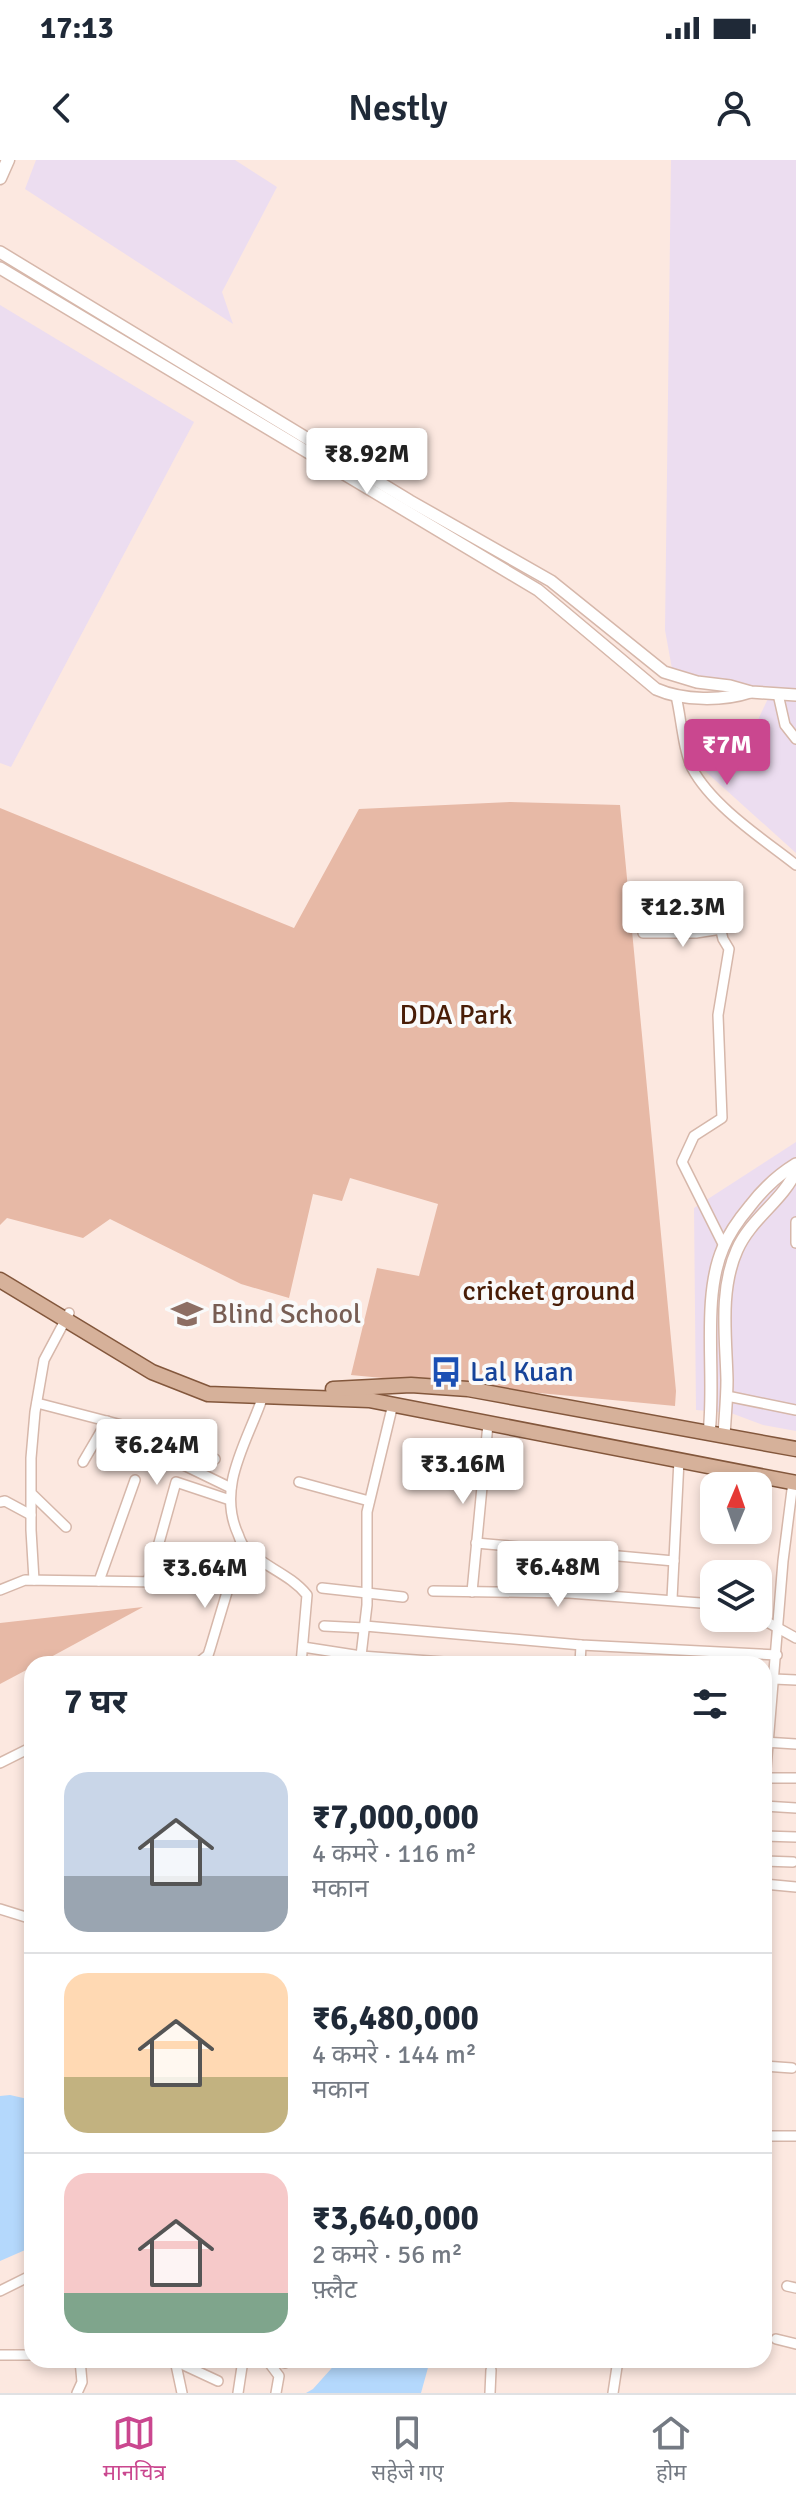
<!DOCTYPE html>
<html lang="hi">
<meta charset="utf-8">
<style>
:root{--surface:#fff;--page:#f2f2f3;--text:#1f2937;--muted:#747a83;--line:#e0e1e3;--accent:#ca478f}
body{margin:0;font-family:Signika,"Noto Sans Devanagari",sans-serif;background:var(--page);color:var(--text);height:100vh;display:flex;flex-direction:column;font-size:30px;white-space:nowrap}
*{box-sizing:border-box;margin:0}
p{font-size:26px;color:var(--muted)}
.icon{flex:none;width:44px;height:44px;fill:none;stroke:currentColor;stroke-width:2;stroke-linecap:round;stroke-linejoin:round}
.map{position:relative;flex:1;overflow:hidden}
.drawer{position:absolute;left:24px;top:1496px;width:748px;height:712px;display:flex;flex-direction:column;background:var(--surface);border-radius:24px;box-shadow:0 4px 12px #0003}
.drawer>*{flex:none}
.needle{width:52px;rotate:2deg}
.buttons{position:absolute;left:700px;top:1312px;display:grid;gap:16px}
.buttons a{display:grid;place-items:center;width:72px;height:72px;border-radius:16px;background:var(--surface);box-shadow:0 4px 12px #0003;font-size:40px}
.price{position:absolute;translate:-50% -68px;padding:0 18px;border-radius:8px;background:#fff;color:#222;font-size:26px;line-height:52px;filter:drop-shadow(0 2px 4px #0008)}
.price::after{content:'';position:absolute;left:50%;top:48px;width:24px;height:18px;margin-left:-12px;background:inherit;clip-path:polygon(0 0,100% 0,50% 100%)}
.price.selected{background:var(--accent);color:#fff}
ul{padding:0;list-style:none}
li{display:flex;align-items:center;gap:24px;height:200px;padding:0 40px}
li+li{border-top:2px solid var(--line)}
li span{display:grid;place-items:center;flex:none;width:224px;height:160px;border-radius:24px;color:#555}
li>.icon{margin-inline-start:auto}
span .icon{width:96px;height:96px;fill:#fffc;stroke-width:1}
li b{font-size:34px}
h2{display:flex;justify-content:space-between;align-items:center;height:96px;padding:0 40px;font-size:34px}
.status{display:flex;justify-content:space-between;align-items:center;height:56px;padding:0 40px;background:var(--surface);direction:ltr}
.status svg{height:22px;fill:currentColor}
header{display:flex;justify-content:space-between;align-items:center;height:104px;padding:0 40px;background:var(--surface);font-size:36px;font-weight:600}
.dock{display:flex;justify-content:space-around;align-items:center;height:112px;border-top:2px solid var(--line);background:var(--surface);font-size:22px;color:var(--muted)}
.dock a{display:grid;justify-items:center;gap:4px}
.dock .selected{color:var(--accent)}
.map>svg:first-child{display:block}
</style>
<div class="status"><b>17:13</b><svg viewBox="0 0 49 12"><path d="M0 12V9h3v3zM5 12V6h3v6zM10 12V3h3v9zM15 12V0h3v12zM26 1h20v11H26zM47 4h2v5h-2z"/></svg></div>
<header><svg class="icon" aria-label="back" viewBox="0 0 24 24"><path d="M15 5l-7 7 7 7"/></svg>Nestly<svg class="icon" aria-label="person" viewBox="0 0 24 24"><circle cx="12" cy="8" r="4"/><path d="M4 21q1-7 8-7t8 7"/></svg></header>
<div class="map">
<svg width="796" height="2233" viewBox="0 0 796 2233">
<rect width="100%" height="100%" fill="#fce8e0"/>
<g fill="#ecddf0">
<path d="M36,0H235L277,27L222,132L233,164L25,29Z"/>
<path d="M671,0H796V693L694,601L755,566L773,528L722,533L674,520L665,470Z"/>
<path d="M0,145L194,262L11,607L0,603Z"/>
<path d="M796,982V1271L763,1265L731,1253L696,1250L694,1048Z"/>
</g>
<g fill="#e7b9a6">
<path d="M510,642L620,645L676,1231L675,1246L351,1215L377,1108L419,1116L438,1044L350,1018L342,1041L313,1034L289,1138L241,1124L110,1059L83,1078L7,1058L0,1065V648L294,768L359,649Z"/>
<path d="M143,1447L38,1504H32V1507L0,1524V1463Z"/>
</g>
<g fill="#b4d8fc">
<path d="M10,1935L32,1940V2087L0,2101V1936Z"/>
<path d="M339,2200H433L429,2204L421,2233H306L313,2229Z"/>
</g>
<g fill="none" stroke-linecap="round" stroke-linejoin="round">
<defs>
<g id="minor">
<path d="M778,534L785,565L796,579"/>
<path d="M676,536C681,556 683,590 692,608C712,646 763,679 796,705"/>
<path d="M714,743L723,779L729,789L718,855L722,958L694,976L682,1002L724,1086"/>
<path d="M643,773H696L721,769"/>
<path d="M796,1062V1083"/>
<path d="M263,1236C248,1281 216,1326 238,1374C240,1380 242,1386 247,1390C265,1407 291,1415 307,1435L301,1504"/>
<path d="M727,1236L796,1250"/>
<path d="M37,1243L145,1271L215,1299"/>
<path d="M120,1280L165,1296L231,1328"/>
<path d="M83,1302L107,1261"/>
<path d="M299,1322L369,1341"/>
<path d="M33,1335L66,1367"/>
<path d="M0,1342L5,1341L31,1355"/>
<path d="M476,1383L674,1401"/>
<path d="M758,1414L759,1407"/>
<path d="M34,1420L31,1370V1298L35,1252L44,1200L69,1153"/>
<path d="M99,1421L135,1320"/>
<path d="M148,1422L176,1322L230,1340"/>
<path d="M322,1428L403,1437"/>
<path d="M0,1430L25,1420L159,1422L231,1421"/>
<path d="M433,1431L569,1433L714,1444"/>
<path d="M472,1432L488,1264"/>
<path d="M672,1439L679,1300"/>
<path d="M758,1457L796,1478"/>
<path d="M324,1466L365,1468"/>
<path d="M365,1466L581,1485L777,1495"/>
<path d="M303,1487L361,1496L471,1504"/>
<path d="M197,1504L208,1495L210,1489L233,1412L244,1387"/>
<path d="M360,1504L367,1445V1352L393,1244"/>
<path d="M580,1504L581,1485"/>
<path d="M774,1519L796,1520"/>
<path d="M764,1582L796,1584"/>
<path d="M0,1603L32,1587"/>
<path d="M764,1618H796"/>
<path d="M764,1633L783,1401L793,1322"/>
<path d="M764,1646L796,1648"/>
<path d="M764,1676L796,1677"/>
<path d="M764,1701L793,1702"/>
<path d="M764,1724L796,1727"/>
<path d="M0,1749L32,1759"/>
<path d="M764,1906L792,1908"/>
<path d="M764,1976H796"/>
<path d="M787,2126L796,2128"/>
<path d="M0,2131L32,2115"/>
<path d="M776,2179L796,2184"/>
<path d="M0,2195H32"/>
<path d="M175,2200L182,2233"/>
<path d="M267,2200L279,2216L276,2233"/>
<path d="M272,2200L285,2203"/>
<path d="M175,2201L218,2221"/>
<path d="M77,2233L82,2222L80,2200"/>
<path d="M238,2233L243,2200"/>
<path d="M490,2233L491,2210"/>
<path d="M613,2233L618,2200"/>
</g>
<g id="tertiary">
<path d="M0,92L410,341L551,421L664,512L697,522L730,526L751,532L796,535"/>
<path d="M0,108L538,430L656,529C683,541 723,541 750,532"/>
<path d="M709,1273C716,1217 701,1138 723,1088C729,1073 740,1058 750,1046C763,1029 778,1015 796,1004"/>
<path d="M724,1276C725,1257 727,1239 727,1220C726,1177 719,1130 737,1090C751,1058 784,1040 796,1010"/>
</g>
<path id="secondary" d="M0,18L8,0"/>
<g id="primary">
<path d="M0,1120L152,1212L208,1234L369,1240L796,1323"/>
<path d="M333,1229L411,1225L468,1229L796,1289"/>
</g>
</defs>
<use href="#minor" stroke="#d6b7aa" stroke-width="12"/>
<use href="#tertiary" stroke="#d6b7aa" stroke-width="14"/>
<use href="#secondary" stroke="#d6b7aa" stroke-width="15"/>
<use href="#primary" stroke="#83573c" stroke-width="17"/>
<use href="#minor" stroke="#fff" stroke-width="9"/>
<use href="#tertiary" stroke="#fff" stroke-width="11"/>
<use href="#secondary" stroke="#fff" stroke-width="12"/>
<use href="#primary" stroke="#d6b19a" stroke-width="14"/>
</g>
<defs>
<symbol id="school-bare" viewBox="-9 -9 18 18"><path d="M0-5L7-2L0 1L-7-2ZM-4 1L0 2.5L4 1V4Q0 6-4 4Z" fill="#8d6e63" stroke="#fafafa" stroke-width="2.5" paint-order="stroke"/></symbol>
<symbol id="bus-bare" viewBox="-9 -9 18 18"><path d="M-5-6H5V4H4V6H2V4H-2V6H-4V4H-5ZM-3.5-4V0h7V-4ZM-3.5 1.2v1.5H-2V1.2ZM2 1.2v1.5H3.5V1.2Z" fill="#1a4fb4" stroke="#fafafa" stroke-width="2.5" paint-order="stroke"/></symbol>
</defs>
<g fill-rule="evenodd">
<use href="#school-bare" x="165" y="1132" width="44" height="44"/>
<use href="#bus-bare" x="424" y="1190" width="44" height="44"/>
</g>
<g text-anchor="middle" dominant-baseline="central" stroke-width="8" stroke-linejoin="round" paint-order="stroke">
<g font-size="28" fill="#491d07" stroke="#fafafa">
<text x="456" y="855">DDA Park</text>
<text x="549" y="1131">cricket ground</text>
</g>
<g font-size="28" fill="#785e54" stroke="#fafafa" text-anchor="start">
<text x="211" y="1154">Blind School</text>
</g>
<g font-size="28" fill="#164399" stroke="#fafafa" text-anchor="start">
<text x="470" y="1212">Lal Kuan</text>
</g>
</g>
</svg>
<div class="buttons">
<a><svg class="needle" viewBox="-14 -14 28 28"><path d="M0-13l5 13h-10z" fill="#e53935"/><path d="M0 13l5-13h-10z" fill="#747a83"/></svg></a>
<a><svg class="icon" aria-label="layers" viewBox="0 0 24 24"><path d="M12 4l9 5-9 5-9-5zM3 14l9 5 9-5"/></svg></a>
</div>
<b class="price" style="left:367px;top:336px">₹8.92M</b>
<b class="price selected" style="left:727px;top:627px">₹7M</b>
<b class="price" style="left:683px;top:789px">₹12.3M</b>
<b class="price" style="left:157px;top:1327px">₹6.24M</b>
<b class="price" style="left:463px;top:1346px">₹3.16M</b>
<b class="price" style="left:558px;top:1449px">₹6.48M</b>
<b class="price" style="left:205px;top:1450px">₹3.64M</b>
<section class="drawer">
<h2>7 घर<svg class="icon" aria-label="filters" viewBox="0 0 24 24"><path d="M4 7h16M4 17h16"/><circle cx="9" cy="7" r="2"/><circle cx="15" cy="17" r="2"/></svg></h2>
<ul>
<li><span style="background:linear-gradient(#c9d6e8 65%,#9aa5b1 0)"><svg class="icon" aria-label="home" viewBox="0 0 24 24"><path d="M3 11l9-7 9 7M6 9v11h12V9"/></svg></span><div><b>₹7,000,000</b><p>4 कमरे · 116 m²</p><p>मकान</p></div></li>
<li><span style="background:linear-gradient(#ffd9b3 65%,#c2b280 0)"><svg class="icon" aria-label="home" viewBox="0 0 24 24"><path d="M3 11l9-7 9 7M6 9v11h12V9"/></svg></span><div><b>₹6,480,000</b><p>4 कमरे · 144 m²</p><p>मकान</p></div></li>
<li><span style="background:linear-gradient(#f6c9c9 75%,#7fa58c 0)"><svg class="icon" aria-label="home" viewBox="0 0 24 24"><path d="M3 11l9-7 9 7M6 9v11h12V9"/></svg></span><div><b>₹3,640,000</b><p>2 कमरे · 56 m²</p><p>फ़्लैट</p></div></li>
</ul>
</section>
</div>
<nav class="dock">
<a class="selected"><svg class="icon" aria-label="map" viewBox="0 0 24 24"><path d="M3 6l6-2 6 2 6-2v14l-6 2-6-2-6 2zM9 4v14M15 6v14"/></svg>मानचित्र</a>
<a><svg class="icon" aria-label="saved" viewBox="0 0 24 24"><path d="M7 4h10v16l-5-4-5 4z"/></svg>सहेजे गए</a>
<a><svg class="icon" aria-label="home" viewBox="0 0 24 24"><path d="M3 11l9-7 9 7M6 9v11h12V9"/></svg>होम</a>
</nav>
